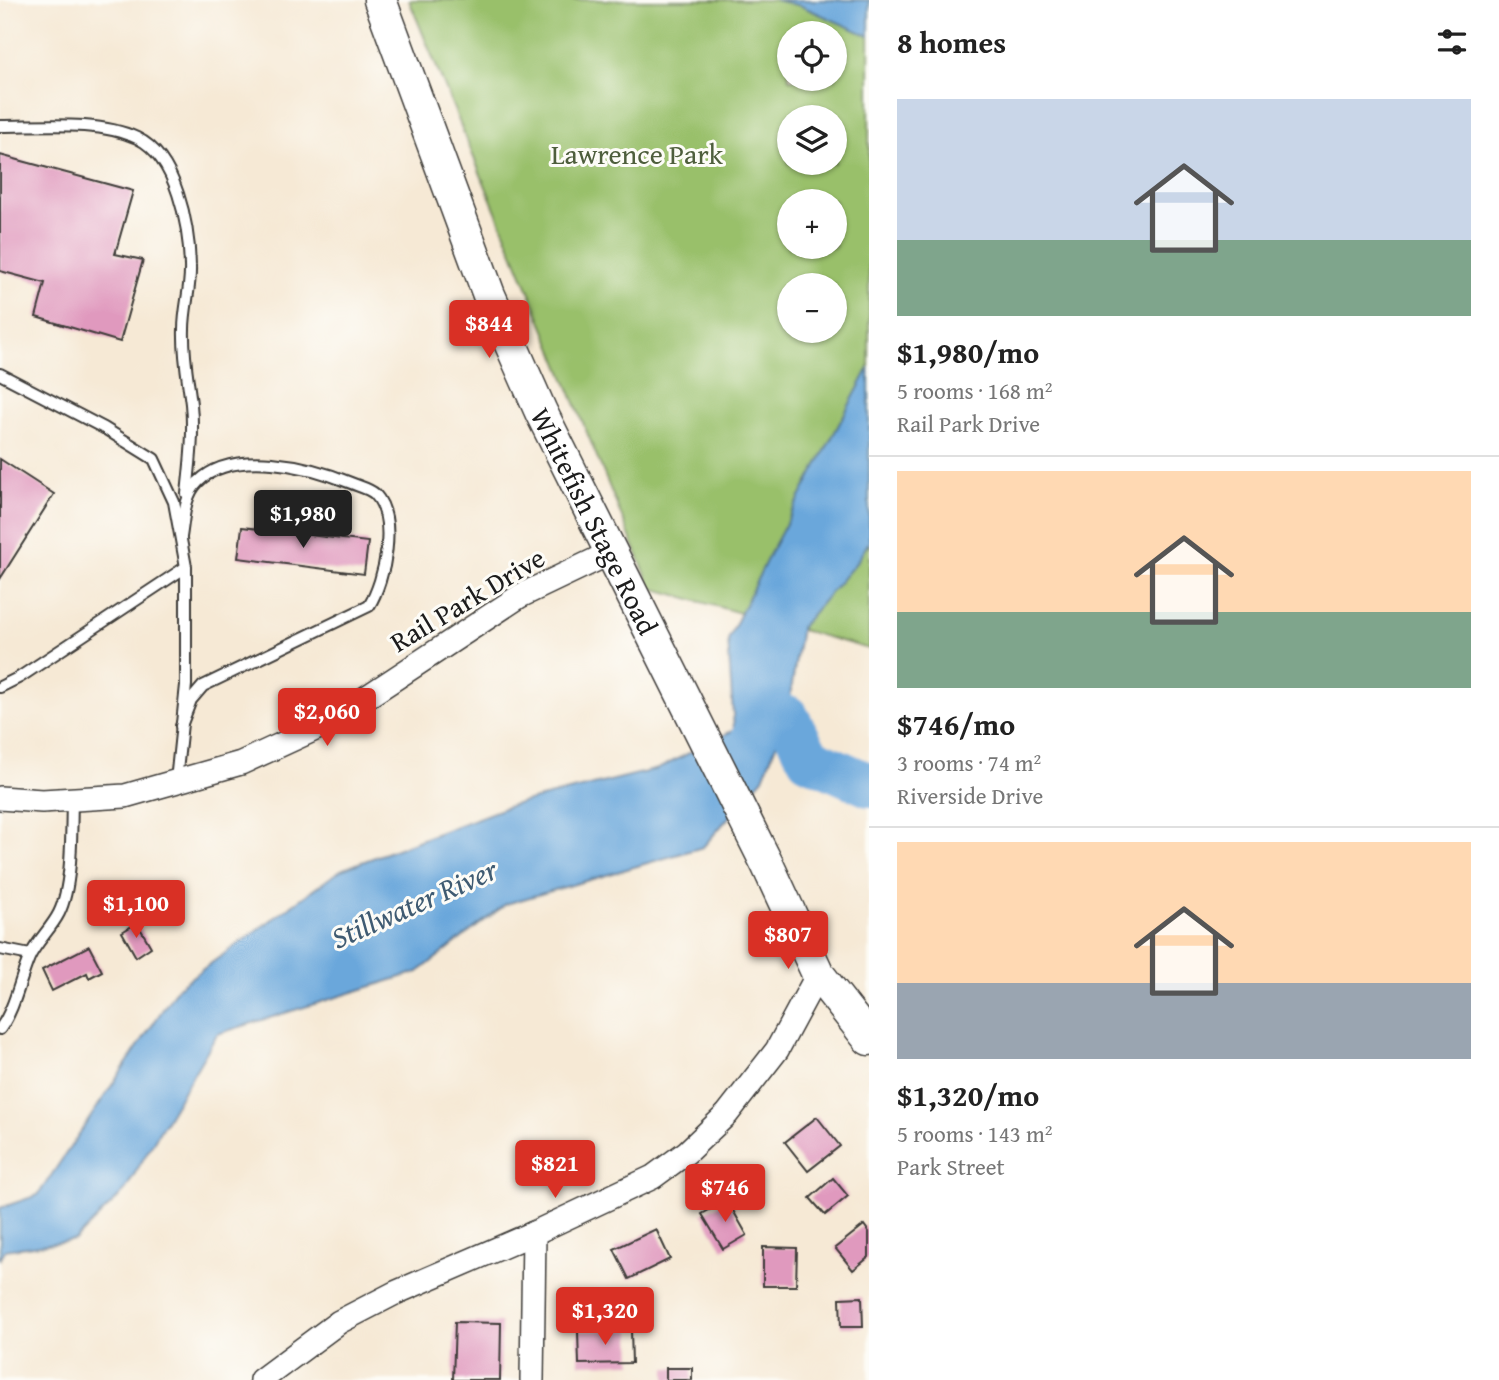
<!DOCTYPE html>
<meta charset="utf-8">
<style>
:root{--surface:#fff;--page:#f6f6f6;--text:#222;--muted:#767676;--line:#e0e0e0;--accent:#d93025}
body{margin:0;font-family:"Gentium Book Plus",serif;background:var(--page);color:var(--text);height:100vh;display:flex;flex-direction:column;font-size:26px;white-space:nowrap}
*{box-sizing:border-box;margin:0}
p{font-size:23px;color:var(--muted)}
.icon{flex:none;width:38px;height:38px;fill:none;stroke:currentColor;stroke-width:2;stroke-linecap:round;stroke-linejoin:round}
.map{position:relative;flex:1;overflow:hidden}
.panel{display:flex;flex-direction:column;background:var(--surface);width:630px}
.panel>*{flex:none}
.buttons{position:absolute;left:777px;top:21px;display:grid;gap:14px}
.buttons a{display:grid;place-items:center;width:70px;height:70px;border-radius:50%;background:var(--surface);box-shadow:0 2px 5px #0004;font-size:35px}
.price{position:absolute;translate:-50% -60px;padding:0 16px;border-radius:7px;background:var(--accent);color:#fff;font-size:23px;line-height:46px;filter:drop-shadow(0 2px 4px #0008)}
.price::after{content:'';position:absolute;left:50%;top:42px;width:21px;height:16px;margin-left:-10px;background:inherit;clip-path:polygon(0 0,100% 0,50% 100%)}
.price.selected{background:#222;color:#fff}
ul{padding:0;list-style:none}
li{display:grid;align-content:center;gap:14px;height:371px;padding:0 28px}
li+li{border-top:2px solid var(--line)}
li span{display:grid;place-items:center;height:217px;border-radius:0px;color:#555}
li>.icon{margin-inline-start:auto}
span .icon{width:126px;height:126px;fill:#fffc;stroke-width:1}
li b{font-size:30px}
h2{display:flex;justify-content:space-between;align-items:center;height:84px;padding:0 28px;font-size:30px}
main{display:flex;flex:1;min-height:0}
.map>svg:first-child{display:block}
</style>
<main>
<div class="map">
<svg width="869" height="1380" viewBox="0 0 869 1380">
<rect width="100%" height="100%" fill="#fdfcf7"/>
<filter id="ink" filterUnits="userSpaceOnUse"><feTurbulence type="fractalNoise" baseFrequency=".0143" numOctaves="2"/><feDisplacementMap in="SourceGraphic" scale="14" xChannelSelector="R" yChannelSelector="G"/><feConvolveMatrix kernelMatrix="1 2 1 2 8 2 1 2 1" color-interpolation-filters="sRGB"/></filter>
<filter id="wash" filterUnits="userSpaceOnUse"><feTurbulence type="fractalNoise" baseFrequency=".00686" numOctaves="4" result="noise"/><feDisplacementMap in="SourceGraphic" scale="28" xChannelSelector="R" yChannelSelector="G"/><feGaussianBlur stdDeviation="1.57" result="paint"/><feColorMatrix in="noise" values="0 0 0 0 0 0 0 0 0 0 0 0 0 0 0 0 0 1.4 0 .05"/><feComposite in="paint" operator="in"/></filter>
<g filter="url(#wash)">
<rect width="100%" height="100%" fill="#f6e9d5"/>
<path fill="#99c06b" stroke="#5a6e44" stroke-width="2" fill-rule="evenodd" d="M409,0H869V649L651,588ZM789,33H835V79H789ZM789,117H835V163H789ZM789,201H835V247H789ZM789,285H835V331H789Z"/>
<g fill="#6aa7db" stroke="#43627c" stroke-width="2">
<path d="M775,0H869V36L801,6Z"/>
<path d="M869,368V542L856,563L801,627L787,717L763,778L703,847L506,904L418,972L217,1034L124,1192L75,1240L5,1250L0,1260V1208L38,1195L178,987L341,870L512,805L658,769L734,730L728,640L766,561Z"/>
</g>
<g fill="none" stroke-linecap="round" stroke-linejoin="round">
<path stroke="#6aa7db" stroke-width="44" d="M749,746L766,712L787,717L809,758L869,785"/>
</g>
<g id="blocks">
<g fill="#e099be">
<path d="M0,155L133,191L115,254L143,260L120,342L36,317L45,283L0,271Z"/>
<path d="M0,459L54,494L0,579Z"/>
<path d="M242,527L368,542L364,574L238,558Z"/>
<path d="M137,923L151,947L136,957L122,932Z"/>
<path d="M89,946L102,971L89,978L87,973L52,991L42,970Z"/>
<path d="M817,1117L840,1146L808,1171L785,1142Z"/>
<path d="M833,1178L848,1196L825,1215L810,1198Z"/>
<path d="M727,1200L747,1235L723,1249L702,1214Z"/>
<path d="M864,1225L869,1232V1257L853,1270L835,1248Z"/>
<path d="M656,1229L670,1259L629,1279L614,1249Z"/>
<path d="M763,1247L797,1248L796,1286H763Z"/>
<path d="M862,1297L863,1327H841L840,1298Z"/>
<path d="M455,1322L501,1323L500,1380H453Z"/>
<path d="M631,1330L632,1363L579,1364L578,1331Z"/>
<rect x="666" y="1368" width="26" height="12"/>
</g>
</g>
</g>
<g filter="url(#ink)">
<use href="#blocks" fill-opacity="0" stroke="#3d3b38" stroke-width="2"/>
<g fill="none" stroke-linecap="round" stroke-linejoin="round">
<defs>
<g id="service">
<path d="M0,126C42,126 99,120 137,138C177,157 189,226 190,266C191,287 184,308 184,329C183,355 188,379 191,404C194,434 190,465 187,494"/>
<path d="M0,374L104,428L154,459L174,502L186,567V685L176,781"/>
<path d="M181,537C184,520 184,495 198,482C233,447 310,466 351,483C358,486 370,489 375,494C398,519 385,580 369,606L203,686L191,700L181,726"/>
<path d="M0,687L20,677L186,567"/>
<path d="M0,949L30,955"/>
<path d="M0,1029C15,1008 19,982 29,958C36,942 51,929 59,913C73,885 71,830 72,799"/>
</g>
<g id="minor">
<path d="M0,798L42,801L125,796L241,763L326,724L520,596L610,553"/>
<path d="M261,1380L339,1322L395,1293L534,1233L653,1177L687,1152L727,1114L777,1050L818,974"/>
<path d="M532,1380L534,1233"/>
</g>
<g id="secondary">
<path id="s1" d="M380,0L489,295L541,412L767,864L818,974L869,1039"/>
</g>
</defs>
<use href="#service" stroke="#3d3b38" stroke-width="14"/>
<use href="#minor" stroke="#3d3b38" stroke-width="26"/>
<use href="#secondary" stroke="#3d3b38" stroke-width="35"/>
<use href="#service" stroke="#fff" stroke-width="10"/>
<use href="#minor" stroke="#fff" stroke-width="23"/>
<use href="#secondary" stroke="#fff" stroke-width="32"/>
</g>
</g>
<g text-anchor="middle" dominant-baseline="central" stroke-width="6" stroke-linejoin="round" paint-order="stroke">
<g font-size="28" fill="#4e5e3c" stroke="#fdfcf7">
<text x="637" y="153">Lawrence Park</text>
</g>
<g font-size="28" fill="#1c1c1c" stroke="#fdfcf7">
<text stroke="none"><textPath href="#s1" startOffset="564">Whitefish Stage Road</textPath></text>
<text transform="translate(467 599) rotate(-31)">Rail Park Drive</text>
</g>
<g font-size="30" font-style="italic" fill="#3f5b72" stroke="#fdfcf7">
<text transform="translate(414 903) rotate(-24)">Stillwater River</text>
</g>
</g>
</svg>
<div class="buttons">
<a><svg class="icon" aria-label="locate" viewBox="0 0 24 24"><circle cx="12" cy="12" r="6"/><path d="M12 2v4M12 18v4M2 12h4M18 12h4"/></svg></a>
<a><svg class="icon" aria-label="layers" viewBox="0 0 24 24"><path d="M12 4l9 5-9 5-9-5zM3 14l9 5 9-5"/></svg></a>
<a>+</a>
<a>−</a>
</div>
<b class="price" style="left:489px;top:360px">$844</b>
<b class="price selected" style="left:303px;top:550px">$1,980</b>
<b class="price" style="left:327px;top:748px">$2,060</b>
<b class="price" style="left:136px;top:940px">$1,100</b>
<b class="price" style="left:788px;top:971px">$807</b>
<b class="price" style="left:555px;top:1200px">$821</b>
<b class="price" style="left:725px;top:1224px">$746</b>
<b class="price" style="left:605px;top:1347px">$1,320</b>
</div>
<section class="panel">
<h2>8 homes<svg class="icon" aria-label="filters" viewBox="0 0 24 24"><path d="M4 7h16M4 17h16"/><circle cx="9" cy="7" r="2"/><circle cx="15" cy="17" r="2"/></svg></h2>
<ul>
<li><span style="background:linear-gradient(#c9d6e8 65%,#7fa58c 0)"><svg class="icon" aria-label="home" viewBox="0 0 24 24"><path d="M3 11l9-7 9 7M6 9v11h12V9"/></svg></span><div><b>$1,980/mo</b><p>5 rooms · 168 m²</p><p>Rail Park Drive</p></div></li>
<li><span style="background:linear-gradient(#ffd9b3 65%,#7fa58c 0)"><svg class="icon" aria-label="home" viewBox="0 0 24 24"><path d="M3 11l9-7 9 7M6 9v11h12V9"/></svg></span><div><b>$746/mo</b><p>3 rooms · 74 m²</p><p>Riverside Drive</p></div></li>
<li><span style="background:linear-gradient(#ffd9b3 65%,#9aa5b1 0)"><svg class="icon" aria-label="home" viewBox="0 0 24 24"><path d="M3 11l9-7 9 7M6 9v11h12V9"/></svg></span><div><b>$1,320/mo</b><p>5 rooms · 143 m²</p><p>Park Street</p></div></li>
</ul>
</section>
</main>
